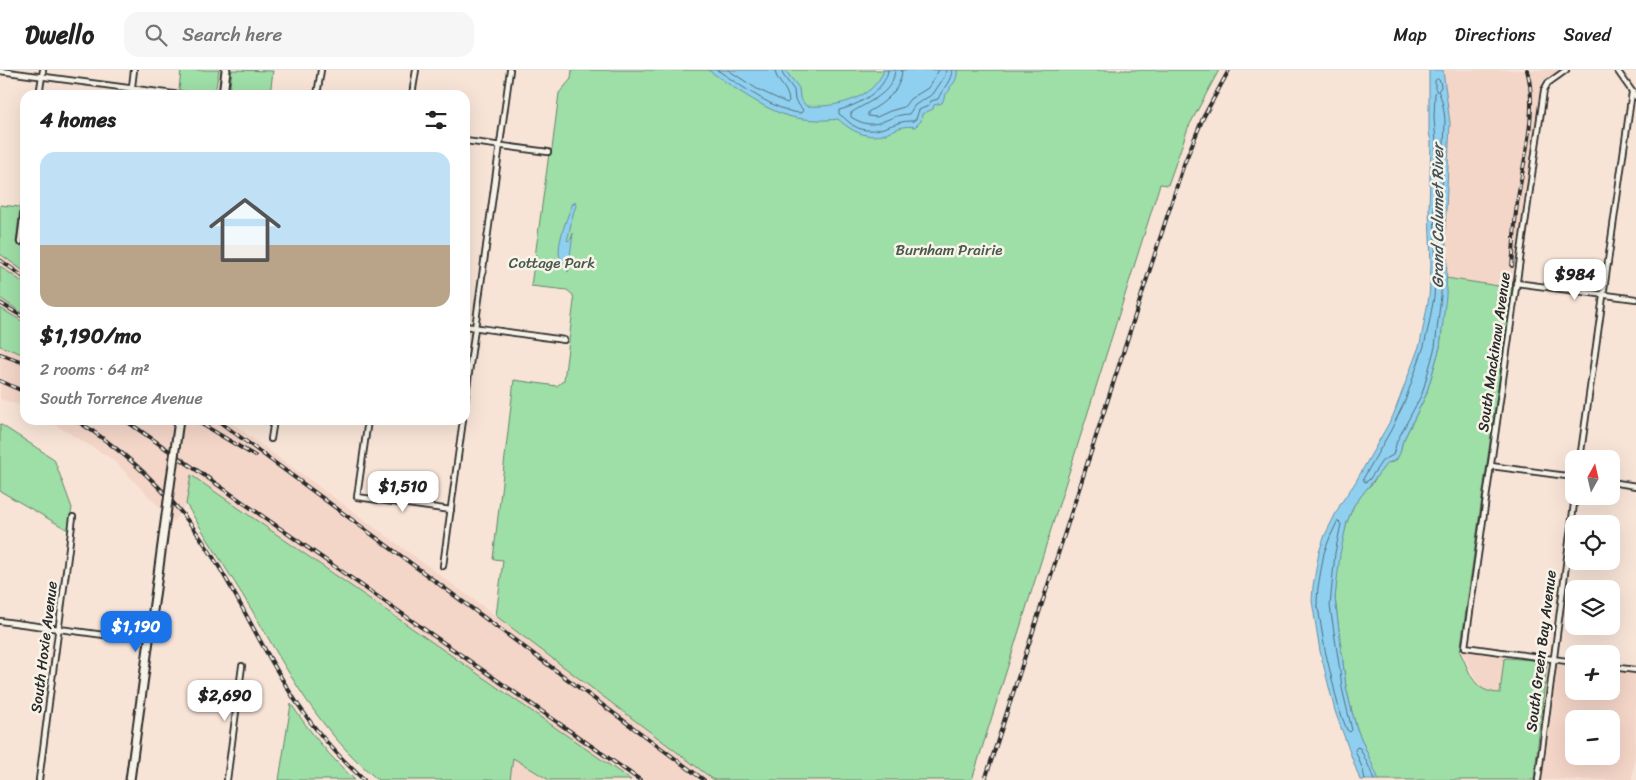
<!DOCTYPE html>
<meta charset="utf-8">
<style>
:root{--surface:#fff;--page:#f6f6f6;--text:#222;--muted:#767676;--line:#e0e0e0;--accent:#1a73e8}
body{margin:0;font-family:Sriracha,sans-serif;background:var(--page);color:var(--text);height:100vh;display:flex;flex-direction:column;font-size:19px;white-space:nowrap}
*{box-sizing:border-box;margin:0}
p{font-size:16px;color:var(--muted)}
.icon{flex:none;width:28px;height:28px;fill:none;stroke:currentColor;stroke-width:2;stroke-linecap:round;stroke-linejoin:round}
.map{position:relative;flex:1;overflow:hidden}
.side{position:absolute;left:20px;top:20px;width:450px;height:335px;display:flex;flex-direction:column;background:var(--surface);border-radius:15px;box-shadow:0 5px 20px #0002}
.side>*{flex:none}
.needle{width:32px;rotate:8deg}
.controls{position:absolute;left:1565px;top:380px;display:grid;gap:10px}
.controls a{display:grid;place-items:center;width:55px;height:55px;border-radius:10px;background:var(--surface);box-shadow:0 5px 20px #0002;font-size:25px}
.price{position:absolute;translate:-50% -42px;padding:0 11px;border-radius:10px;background:#fff;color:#222;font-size:16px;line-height:32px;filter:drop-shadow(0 1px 2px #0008)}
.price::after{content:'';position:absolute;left:50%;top:30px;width:15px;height:11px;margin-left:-8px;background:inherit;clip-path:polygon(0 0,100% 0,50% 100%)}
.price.active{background:var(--accent);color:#fff}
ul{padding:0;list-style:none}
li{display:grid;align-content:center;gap:10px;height:265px;padding:0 20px}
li+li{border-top:1px solid var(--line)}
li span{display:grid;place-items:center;height:155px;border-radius:15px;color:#555}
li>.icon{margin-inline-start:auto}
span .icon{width:90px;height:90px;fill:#fffc;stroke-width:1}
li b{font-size:21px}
h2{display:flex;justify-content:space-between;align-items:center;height:60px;padding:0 20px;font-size:21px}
header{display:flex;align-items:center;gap:30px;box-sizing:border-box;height:70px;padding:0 25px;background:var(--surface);border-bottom:1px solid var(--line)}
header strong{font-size:24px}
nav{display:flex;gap:28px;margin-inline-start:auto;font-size:18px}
.search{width:350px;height:45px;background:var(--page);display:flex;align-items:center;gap:12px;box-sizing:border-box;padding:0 18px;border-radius:15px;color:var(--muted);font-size:19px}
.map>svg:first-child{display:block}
</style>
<header>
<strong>Dwello</strong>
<div class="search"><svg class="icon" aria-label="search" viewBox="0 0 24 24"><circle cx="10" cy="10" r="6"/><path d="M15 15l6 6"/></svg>Search here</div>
<nav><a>Map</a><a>Directions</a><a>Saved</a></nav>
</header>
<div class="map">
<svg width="1636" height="710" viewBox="0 0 1636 710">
<rect width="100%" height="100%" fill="#f8e4d7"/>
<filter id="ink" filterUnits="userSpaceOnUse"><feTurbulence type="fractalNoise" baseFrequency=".02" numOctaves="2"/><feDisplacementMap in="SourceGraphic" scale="10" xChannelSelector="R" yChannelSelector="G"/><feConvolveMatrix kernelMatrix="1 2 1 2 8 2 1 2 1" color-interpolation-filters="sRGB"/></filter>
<g filter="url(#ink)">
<g fill="#f4d6c8" fill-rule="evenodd">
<path d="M1443,0H1557L1560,3L1547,13L1517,198H1514L1512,218L1446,208L1447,189L1445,162L1450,53Z"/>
<path d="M0,184L25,202V214L0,196Z"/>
<path d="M0,228L25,245V253L0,238Z"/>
<path d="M0,276L25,285V337L0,329Z"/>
<path d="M47,350H228L496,546L714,710H631L192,405L186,434L174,452L112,389Z"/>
<path d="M1461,580L1509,587L1504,589L1500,623L1491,622L1480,618Z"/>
<path d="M1545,591L1574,595V621H1611V600L1636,603V678L1632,710H1534L1548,596ZM1574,649H1611V686H1574Z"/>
<path d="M513,688L549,710H510Z"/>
</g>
<g fill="#9edea7" stroke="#648469">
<path d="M181,0H219L215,23L209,25L179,20Z"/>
<path d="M232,0L273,1L270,25H229Z"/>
<path d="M572,0H1219L1188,58L1168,115L1160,114L972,710H714L496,546L503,490L493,489L514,310L557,316L564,310L574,231L573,225L567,220L531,216L548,91L549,82L552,79L559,23L571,9Z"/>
<path d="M0,135L20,137L16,173L25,178V202L0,184Z"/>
<path d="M0,196L25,214V245L0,228Z"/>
<path d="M1446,208L1512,218L1460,582C1471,604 1473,622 1500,623L1504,589L1507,588L1545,591L1547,593L1534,710H1378L1357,659L1352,642L1346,617L1335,528L1339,484L1347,452L1354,435L1367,418L1372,414L1378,404L1387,393L1394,392L1397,389L1401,380L1402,373L1426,325L1440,277Z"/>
<path d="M0,238L25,253V285L0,276Z"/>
<path d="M0,354L54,389L72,438L68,460L0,421Z"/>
<path d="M191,405L631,710H549L513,688L510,710H378C318,660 289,603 250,537C229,503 207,469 186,434Z"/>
<path d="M291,634C310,662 330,687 355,710H279Z"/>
</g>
<g fill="#8fd0f0" stroke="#678ea1">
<path d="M708,0H785L799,18L800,28L806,36C834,38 873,30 884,0H957C958,7 955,13 950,17V20L945,25L942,33L934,35L933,39L922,44L921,51L915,57C904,55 898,58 888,63C869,71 851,61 838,49C825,51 805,50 792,47C764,40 732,16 708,0Z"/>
<path d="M1429,0H1443L1450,53L1445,162L1447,189L1446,226L1440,277L1426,325L1402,373C1401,384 1398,391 1387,393L1354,435L1347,452L1340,484L1335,528L1346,617L1352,642L1357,659L1378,708V710H1360L1335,641L1320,581L1312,531L1313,516L1319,482L1325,465L1341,433L1355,413L1393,346L1420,274L1429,227L1431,195L1429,139L1431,72L1429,62Z"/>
<path d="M575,132L576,136C571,146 571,159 567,170L568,171L571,169L573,163L568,202L567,195L560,188C556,175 567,147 573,133V135Z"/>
</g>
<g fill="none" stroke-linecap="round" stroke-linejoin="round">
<g stroke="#536d7a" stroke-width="1">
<path d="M717,0C739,14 776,42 801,43L803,40L795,30L794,20L783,5L782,0"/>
<path d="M728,0L757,19L787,33L789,31C787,15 776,13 775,0"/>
<path d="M888,0C886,20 857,36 839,40V44C846,48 850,55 858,58C881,66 892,50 913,51L916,49L919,40L928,36L931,31L938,29C942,19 952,11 952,0"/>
<path d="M895,0C893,25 868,31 851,43V47C878,64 884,45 909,44L915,35L933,24L945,6L946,0"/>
<path d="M902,0C901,21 884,33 868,42V46L877,47L890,41L904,37L910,29L928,18L939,0"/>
<path d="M1438,9L1440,11L1441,17L1438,21C1442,27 1445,44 1445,53L1440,162L1442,189L1441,226L1435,277L1422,324L1397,371L1393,385L1382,391L1369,410L1365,412L1363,409L1391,360L1405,331L1424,276L1429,254L1434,227L1436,195L1434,139L1436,72L1434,48L1435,23L1437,21L1435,19V11Z"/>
<path d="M1338,451L1341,454L1335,483L1330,536L1340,601L1342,618L1352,660L1350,662L1347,660L1339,639L1325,580L1317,531L1318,517L1324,483L1330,467Z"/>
<path d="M1365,710L1363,700L1355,680L1357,677L1360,678L1370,699L1374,710"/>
</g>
<defs>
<g id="street">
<path d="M1566,0L1548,13L1544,20L1465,577L1574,592"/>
<path d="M1617,0L1636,27"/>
<path d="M0,1L181,25"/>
<path d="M39,25L43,0"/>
<path d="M131,25L134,0"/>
<path d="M317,25L321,0"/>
<path d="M412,25L416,0"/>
<path d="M465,71L548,82"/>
<path d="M20,172L25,132"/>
<path d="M1516,213L1636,229"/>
<path d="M465,256L564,270"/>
<path d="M465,332L510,0"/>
<path d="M368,350L357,427L451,440"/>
<path d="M271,369L274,350"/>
<path d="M1580,389L1632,22"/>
<path d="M1491,396L1574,407"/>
<path d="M1611,412L1636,416"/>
<path d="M443,496L463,350"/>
<path d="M0,551L104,565"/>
<path d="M1611,597L1636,600"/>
<path d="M39,710L73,447"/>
<path d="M227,710L242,596"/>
<path d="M1538,710L1575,426"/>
</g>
<g id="secondary">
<path d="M223,25L226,0"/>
<path d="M130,710L164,460"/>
</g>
</defs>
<use href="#street" stroke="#2b2b2b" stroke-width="8"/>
<use href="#secondary" stroke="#2b2b2b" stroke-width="11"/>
<use href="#street" stroke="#f7f3e8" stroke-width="4.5"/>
<use href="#secondary" stroke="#f7f3e8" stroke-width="7"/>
<defs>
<g id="rail">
<path d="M0,190L25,208"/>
<path d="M1512,196C1514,178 1514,160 1516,142C1521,98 1539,43 1527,0"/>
<path d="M0,233L25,248"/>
<path d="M0,284L25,293"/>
<path d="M0,311L25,322"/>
<path d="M76,350C128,383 174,427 208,479C241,530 265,586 299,636C317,663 340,688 364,710"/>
<path d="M125,350L640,710"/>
<path d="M195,350L255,386"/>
<path d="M217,350L704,710"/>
<path d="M985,710L1184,94L1203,48L1229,0"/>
</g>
</defs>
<use href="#rail" stroke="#2b2b2b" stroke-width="4"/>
<use href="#rail" stroke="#f7f3e8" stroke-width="2" stroke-dasharray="5.5" stroke-linecap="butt"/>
<defs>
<path id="secondary-bridge" d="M164,460L179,350"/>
</defs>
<use href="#secondary-bridge" stroke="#2b2b2b" stroke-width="11" stroke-linecap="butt"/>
<use href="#secondary-bridge" stroke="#f7f3e8" stroke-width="7"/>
</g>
</g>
<g text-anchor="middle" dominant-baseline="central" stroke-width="5" stroke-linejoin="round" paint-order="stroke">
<g font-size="15" fill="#48584a" stroke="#f7f3e8">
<text x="949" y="180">Burnham Prairie</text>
<text x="552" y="193">Cottage Park</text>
</g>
<g font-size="15" fill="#2b2b2b" stroke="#f7f3e8">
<text transform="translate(1494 282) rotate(-82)">South Mackinaw Avenue</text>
<text transform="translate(44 577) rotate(-83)">South Hoxie Avenue</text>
<text transform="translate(1541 581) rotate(-83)">South Green Bay Avenue</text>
</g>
<g font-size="16" font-style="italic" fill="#44545c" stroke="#f7f3e8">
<text transform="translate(1437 146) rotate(-90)">Grand Calumet River</text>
</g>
</g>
</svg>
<div class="controls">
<a><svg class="needle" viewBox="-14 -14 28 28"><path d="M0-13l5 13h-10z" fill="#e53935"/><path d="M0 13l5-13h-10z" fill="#767676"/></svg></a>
<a><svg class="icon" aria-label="locate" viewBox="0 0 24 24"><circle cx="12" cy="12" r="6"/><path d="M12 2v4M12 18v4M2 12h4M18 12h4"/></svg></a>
<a><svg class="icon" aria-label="layers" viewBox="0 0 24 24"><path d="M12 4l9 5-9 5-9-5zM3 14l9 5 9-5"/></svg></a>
<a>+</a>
<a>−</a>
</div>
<b class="price" style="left:1575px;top:231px">$984</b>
<b class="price" style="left:403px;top:443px">$1,510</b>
<b class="price active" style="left:136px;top:583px">$1,190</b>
<b class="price" style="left:225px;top:652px">$2,690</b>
<section class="side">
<h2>4 homes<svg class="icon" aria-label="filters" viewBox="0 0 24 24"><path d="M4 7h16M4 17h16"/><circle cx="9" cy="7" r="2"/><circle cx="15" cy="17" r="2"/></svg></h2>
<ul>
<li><span style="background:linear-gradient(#bfe0f5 60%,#b9a48a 0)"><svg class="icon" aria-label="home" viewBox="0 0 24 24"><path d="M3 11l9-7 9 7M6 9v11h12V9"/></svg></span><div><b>$1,190/mo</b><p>2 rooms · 64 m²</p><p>South Torrence Avenue</p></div></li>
</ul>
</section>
</div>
